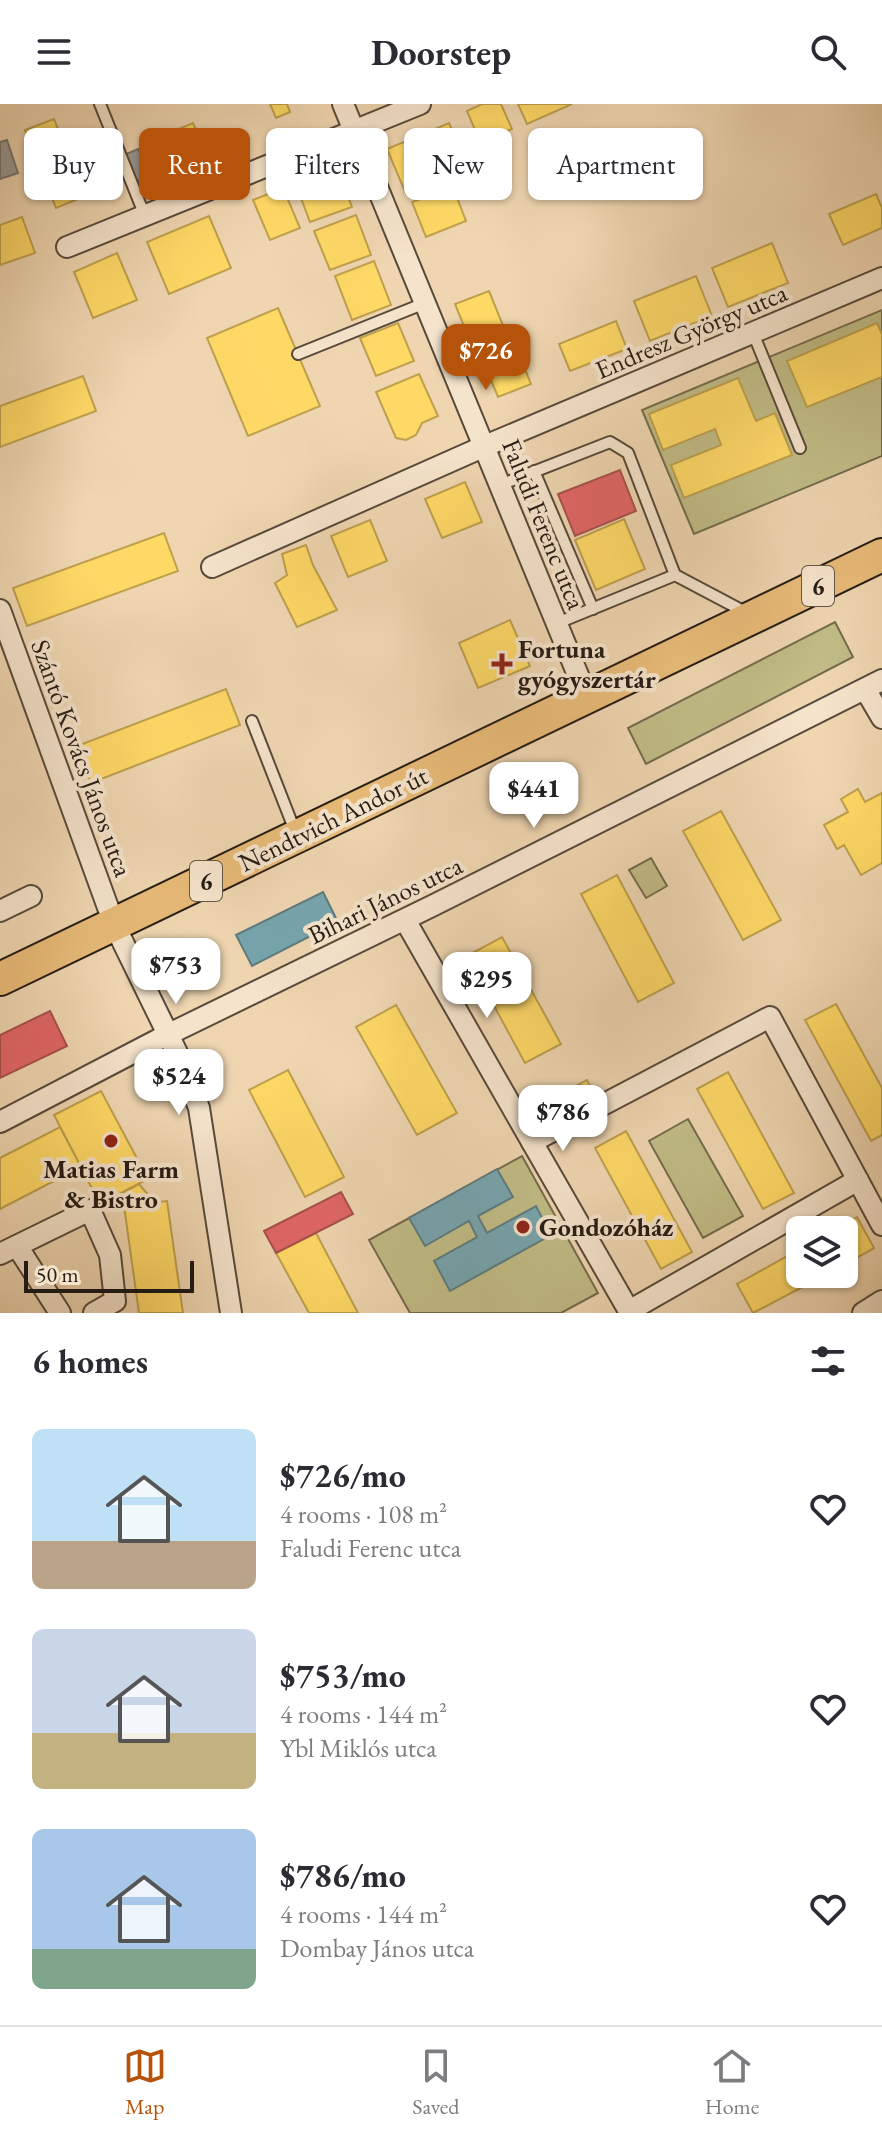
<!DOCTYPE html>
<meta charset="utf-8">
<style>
:root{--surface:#fff;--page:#f2f2f3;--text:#2b2b33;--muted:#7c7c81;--line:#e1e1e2;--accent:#b45309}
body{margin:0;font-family:"EB Garamond",serif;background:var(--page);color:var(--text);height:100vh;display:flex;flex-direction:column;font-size:30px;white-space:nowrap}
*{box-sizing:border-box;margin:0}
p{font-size:26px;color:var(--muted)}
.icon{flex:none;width:44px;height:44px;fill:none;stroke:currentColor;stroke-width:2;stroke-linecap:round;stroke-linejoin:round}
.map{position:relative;height:1209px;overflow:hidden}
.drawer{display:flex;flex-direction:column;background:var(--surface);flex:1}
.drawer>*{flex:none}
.hud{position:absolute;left:24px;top:24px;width:834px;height:72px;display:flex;gap:16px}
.fabs{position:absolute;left:786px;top:1112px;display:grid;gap:16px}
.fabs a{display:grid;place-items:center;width:72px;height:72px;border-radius:12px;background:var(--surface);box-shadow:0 2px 6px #0004;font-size:40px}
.scale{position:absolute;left:24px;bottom:20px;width:170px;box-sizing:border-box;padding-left:8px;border:4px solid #261c14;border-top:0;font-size:22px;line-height:28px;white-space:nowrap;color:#261c14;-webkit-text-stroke:6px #f5e4cc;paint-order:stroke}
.price{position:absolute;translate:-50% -68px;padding:0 18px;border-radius:16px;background:#fff;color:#222;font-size:26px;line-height:52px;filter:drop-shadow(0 2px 4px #0008)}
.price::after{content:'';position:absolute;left:50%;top:48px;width:24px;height:18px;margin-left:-12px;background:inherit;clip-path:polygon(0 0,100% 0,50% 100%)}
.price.selected{background:var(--accent);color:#fff}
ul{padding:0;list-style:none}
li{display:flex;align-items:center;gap:24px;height:200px;padding:0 32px}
li span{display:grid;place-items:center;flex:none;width:224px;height:160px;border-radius:12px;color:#555}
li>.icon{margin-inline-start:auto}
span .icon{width:96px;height:96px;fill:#fffc;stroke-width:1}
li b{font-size:34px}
h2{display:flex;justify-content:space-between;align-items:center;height:96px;padding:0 32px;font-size:34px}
.chip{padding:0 28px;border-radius:12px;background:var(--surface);box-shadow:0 2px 6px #0004;font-size:28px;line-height:72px}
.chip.selected{background:var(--accent);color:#fff}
header{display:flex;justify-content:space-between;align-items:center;height:104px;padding:0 32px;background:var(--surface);font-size:36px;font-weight:700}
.tab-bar{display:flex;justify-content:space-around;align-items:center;height:112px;border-top:2px solid var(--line);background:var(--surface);font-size:22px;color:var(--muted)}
.tab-bar a{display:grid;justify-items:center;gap:4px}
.tab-bar .selected{color:var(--accent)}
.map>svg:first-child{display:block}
</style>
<header><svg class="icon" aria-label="menu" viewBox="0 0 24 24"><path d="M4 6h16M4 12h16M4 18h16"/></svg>Doorstep<svg class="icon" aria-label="search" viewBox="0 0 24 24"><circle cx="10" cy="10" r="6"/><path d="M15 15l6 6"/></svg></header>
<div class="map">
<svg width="882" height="1209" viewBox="0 0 882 1209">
<rect width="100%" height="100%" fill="#efd6b1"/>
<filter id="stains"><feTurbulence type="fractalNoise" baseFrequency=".0025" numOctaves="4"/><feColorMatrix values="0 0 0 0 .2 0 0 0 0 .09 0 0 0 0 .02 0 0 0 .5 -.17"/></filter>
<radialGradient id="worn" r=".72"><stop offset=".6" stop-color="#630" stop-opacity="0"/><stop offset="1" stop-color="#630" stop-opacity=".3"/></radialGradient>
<g fill="#c1bc86" stroke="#746c4d" stroke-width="2">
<path d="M882,206V352L694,430L642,306Z"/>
<path d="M835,518L853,553L646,660L628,624Z"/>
<path d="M651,754L667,782L646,794L629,766Z"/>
<path d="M688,1015L743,1112L703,1134L649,1037Z"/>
<path d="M522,1052L598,1189L561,1209H410L369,1136Z"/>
</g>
<g fill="#ffd966" stroke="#bea04d" stroke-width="2">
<path d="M270,0H287L290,8L276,14Z"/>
<path d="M482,0H501L512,25L480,38L467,7Z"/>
<path d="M518,0H572L527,20Z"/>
<path d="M54,15L69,53L59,57L64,69L74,65L85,92L56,104L25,26Z"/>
<path d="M193,19L206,50L153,71L140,41Z"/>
<path d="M449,19L460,46L429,60L436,77L406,90L387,45Z"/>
<path d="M336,63L352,103L310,118L295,78Z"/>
<path d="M453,83L466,117L426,133L412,98Z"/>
<path d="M283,84L300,124L270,136L253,96Z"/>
<path d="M876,90L882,104V124L843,141L829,110Z"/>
<path d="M356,111L371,151L330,166L314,127Z"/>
<path d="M209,112L231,164L169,190L147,138Z"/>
<path d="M22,113L35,149L0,161V121Z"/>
<path d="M772,139L788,179L728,203L712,164Z"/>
<path d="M117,149L137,196L93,214L74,168Z"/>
<path d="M374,157L391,201L352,216L335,172Z"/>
<path d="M696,172L712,212L650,237L634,197Z"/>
<path d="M489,187L504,224L470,237L455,200Z"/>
<path d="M278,204L320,302L248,332L207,234Z"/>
<path d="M616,217L627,245L570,267L559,240Z"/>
<path d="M398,219L414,257L376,272L360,234Z"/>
<path d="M877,219L882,230V273L807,303L787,257Z"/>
<path d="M518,248L531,280L498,293L485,262Z"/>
<path d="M419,270L438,312L422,319L416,331L406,336L396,334L376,288Z"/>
<path d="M83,272L96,307L0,343V302Z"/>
<path d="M738,274L756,317L775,309L792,351L684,394L671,361L721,341L715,325L663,346L649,310Z"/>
<path d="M465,378L482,418L442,434L425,395Z"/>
<path d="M624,415L645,465L596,486L575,436Z"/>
<path d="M370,416L387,457L348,473L331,432Z"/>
<path d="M164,429L178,467L27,522L13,484Z"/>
<path d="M306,441L313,461L337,506L297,523L275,479L287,471L282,450Z"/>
<path d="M510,516L530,562L478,584L459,539Z"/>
<path d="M226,585L240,621L91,679L77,642Z"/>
<path d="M858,685L865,698L882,689V759L861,771L844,741L837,745L824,721L848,708L841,695Z"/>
<path d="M721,707L781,816L743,836L683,727Z"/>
<path d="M617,771L674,879L638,898L581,790Z"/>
<path d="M502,833L561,940L525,959L467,852Z"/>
<path d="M836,900L882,984V1031L871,1037L805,916Z"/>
<path d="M396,901L457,1009L417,1031L356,923Z"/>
<path d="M288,966L344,1073L305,1093L249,986Z"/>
<path d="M728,968L794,1089L763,1105L697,985Z"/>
<path d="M587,976L595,993L577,1002L569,986Z"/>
<path d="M101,987L148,1075L100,1100L54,1011Z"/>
<path d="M60,1023L81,1063L0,1105V1054Z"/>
<path d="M626,1027L692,1148L661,1165L595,1044Z"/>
<path d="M139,1080L155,1099L124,1102L111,1095Z"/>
<path d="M167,1097L183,1209H139L124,1102Z"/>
<path d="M857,1113L874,1144L844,1161V1126H834Z"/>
<path d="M316,1129L358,1209H309L276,1149Z"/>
<path d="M800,1145V1170H827L753,1209L737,1180Z"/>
</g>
<g fill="#e06666" stroke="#a8504d" stroke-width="2">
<path d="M620,366L636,407L575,432L558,390Z"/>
<path d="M50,907L67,942L0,974V931Z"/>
<path d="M341,1088L353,1110L276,1149L264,1127Z"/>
</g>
<g fill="#76a5af" stroke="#5e7c80" stroke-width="2">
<path d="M323,788L338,818L252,862L236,831Z"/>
<path d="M497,1065L513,1093L478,1112L487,1129L536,1102L551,1131L450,1187L434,1157L477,1133L469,1117L425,1142L409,1114Z"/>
</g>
<g fill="#999" stroke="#767471" stroke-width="2">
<path d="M7,36L18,69L0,75V38Z"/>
<path d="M138,45L150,72L135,78L124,51Z"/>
</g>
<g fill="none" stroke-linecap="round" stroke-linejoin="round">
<defs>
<g id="lane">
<path d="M100,0L145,112"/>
<path d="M753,229L800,344"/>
<path d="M298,250L425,199"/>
<path d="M534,367L593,505"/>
<path d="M500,381L610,338L628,349L675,471L745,508"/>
<path d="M555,520L675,471"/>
<path d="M252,617L295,727"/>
</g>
<g id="street">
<path d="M343,0L587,593"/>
<path d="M67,143L420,0"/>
<path d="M212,463L485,342L882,174"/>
<path d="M0,506L114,820L181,957L199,1004L231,1209"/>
<path d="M865,585L882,614"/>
<path d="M0,807L31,792"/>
<path d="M405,816L532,1038"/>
<path d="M0,1018L167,931L432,802L882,576"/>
<path d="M858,1076L629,1207L532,1038L770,913C807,982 845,1051 882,1121"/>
<path d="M17,1142L60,1209"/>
<path d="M0,1150L90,1106L110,1151L115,1197L94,1209"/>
<path d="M863,1209L882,1197"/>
</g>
<path id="primary" d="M0,875L882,451"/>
</defs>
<use href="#lane" stroke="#584a3b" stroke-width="14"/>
<use href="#street" stroke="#584a3b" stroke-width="24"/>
<use href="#primary" stroke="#261c14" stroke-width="36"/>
<use href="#lane" stroke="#f5e4cc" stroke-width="10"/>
<use href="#street" stroke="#f5e4cc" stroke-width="20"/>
<use href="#primary" stroke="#e8bb78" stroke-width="32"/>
</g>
<g fill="#8f2418" stroke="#f5e4cc" stroke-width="3">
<path d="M498 548h8v8h8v8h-8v8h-8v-8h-8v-8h8z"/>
<circle cx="111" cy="1037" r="8"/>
<circle cx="523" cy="1123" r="8"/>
</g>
<g text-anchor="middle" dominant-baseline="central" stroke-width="8" stroke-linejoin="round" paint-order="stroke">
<g fill="#f5e4cc" stroke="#64584b" stroke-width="2">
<rect x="802" y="462" width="32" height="40" rx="6"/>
<rect x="190" y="757" width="32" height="40" rx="6"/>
</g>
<g font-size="24" font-weight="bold" fill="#261c14">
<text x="818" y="482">6</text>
<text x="206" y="777">6</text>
</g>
<g font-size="26" fill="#261c14" stroke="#f5e4cc">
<text transform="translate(691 227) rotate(-23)">Endresz György utca</text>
<text transform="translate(544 420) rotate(68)">Faludi Ferenc utca</text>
<text transform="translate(82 654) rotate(70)">Szántó Kovács János utca</text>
<text transform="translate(333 715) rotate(-26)">Nendtvich Andor út</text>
<text transform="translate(385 796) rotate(-26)">Bihari János utca</text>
</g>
<g font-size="26" font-weight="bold" fill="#261c14" stroke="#f5e4cc" text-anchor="start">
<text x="518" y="545">Fortuna<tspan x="518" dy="30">gyógyszertár</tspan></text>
<text x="111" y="1065" text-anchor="middle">Matias Farm<tspan x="111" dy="30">&amp; Bistro</tspan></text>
<text x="539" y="1123">Gondozóház</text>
</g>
</g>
<rect width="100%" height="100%" filter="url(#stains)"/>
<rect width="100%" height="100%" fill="url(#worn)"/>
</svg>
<div class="fabs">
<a><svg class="icon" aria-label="layers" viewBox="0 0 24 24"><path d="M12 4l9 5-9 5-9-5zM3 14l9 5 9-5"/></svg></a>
</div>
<div class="scale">50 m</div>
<b class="price selected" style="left:486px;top:288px">$726</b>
<b class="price" style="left:534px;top:726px">$441</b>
<b class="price" style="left:176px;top:902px">$753</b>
<b class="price" style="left:487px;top:916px">$295</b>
<b class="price" style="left:179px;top:1013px">$524</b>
<b class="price" style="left:563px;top:1049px">$786</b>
<div class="hud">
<a class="chip">Buy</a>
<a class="chip selected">Rent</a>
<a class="chip">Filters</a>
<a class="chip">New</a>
<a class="chip">Apartment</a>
</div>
</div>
<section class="drawer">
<h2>6 homes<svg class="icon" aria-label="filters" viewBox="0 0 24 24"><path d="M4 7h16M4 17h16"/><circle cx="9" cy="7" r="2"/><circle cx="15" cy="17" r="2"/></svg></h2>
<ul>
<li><span style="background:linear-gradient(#bfe0f5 70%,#b9a48a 0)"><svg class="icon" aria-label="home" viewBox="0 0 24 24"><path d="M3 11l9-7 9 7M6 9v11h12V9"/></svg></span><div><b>$726/mo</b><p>4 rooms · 108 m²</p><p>Faludi Ferenc utca</p></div><svg class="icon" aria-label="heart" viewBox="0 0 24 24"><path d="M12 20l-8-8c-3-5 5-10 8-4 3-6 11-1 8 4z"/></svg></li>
<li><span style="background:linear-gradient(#c9d6e8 65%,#c2b280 0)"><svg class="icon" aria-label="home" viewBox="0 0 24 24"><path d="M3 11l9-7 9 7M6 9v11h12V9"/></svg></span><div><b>$753/mo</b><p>4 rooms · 144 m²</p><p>Ybl Miklós utca</p></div><svg class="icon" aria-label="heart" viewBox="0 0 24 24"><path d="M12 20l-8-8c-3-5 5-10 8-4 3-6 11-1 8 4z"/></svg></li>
<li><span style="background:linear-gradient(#a9c7e8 75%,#7fa58c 0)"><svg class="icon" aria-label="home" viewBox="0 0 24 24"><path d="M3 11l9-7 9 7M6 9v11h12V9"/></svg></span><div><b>$786/mo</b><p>4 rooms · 144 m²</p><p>Dombay János utca</p></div><svg class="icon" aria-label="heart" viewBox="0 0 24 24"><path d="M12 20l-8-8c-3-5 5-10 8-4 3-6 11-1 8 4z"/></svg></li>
</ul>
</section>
<nav class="tab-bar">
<a class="selected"><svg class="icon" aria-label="map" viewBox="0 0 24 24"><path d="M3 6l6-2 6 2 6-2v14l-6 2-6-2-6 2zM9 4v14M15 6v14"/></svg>Map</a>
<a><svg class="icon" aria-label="saved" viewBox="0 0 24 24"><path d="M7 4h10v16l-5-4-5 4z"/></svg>Saved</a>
<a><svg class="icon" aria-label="home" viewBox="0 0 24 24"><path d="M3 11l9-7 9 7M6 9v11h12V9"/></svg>Home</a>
</nav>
